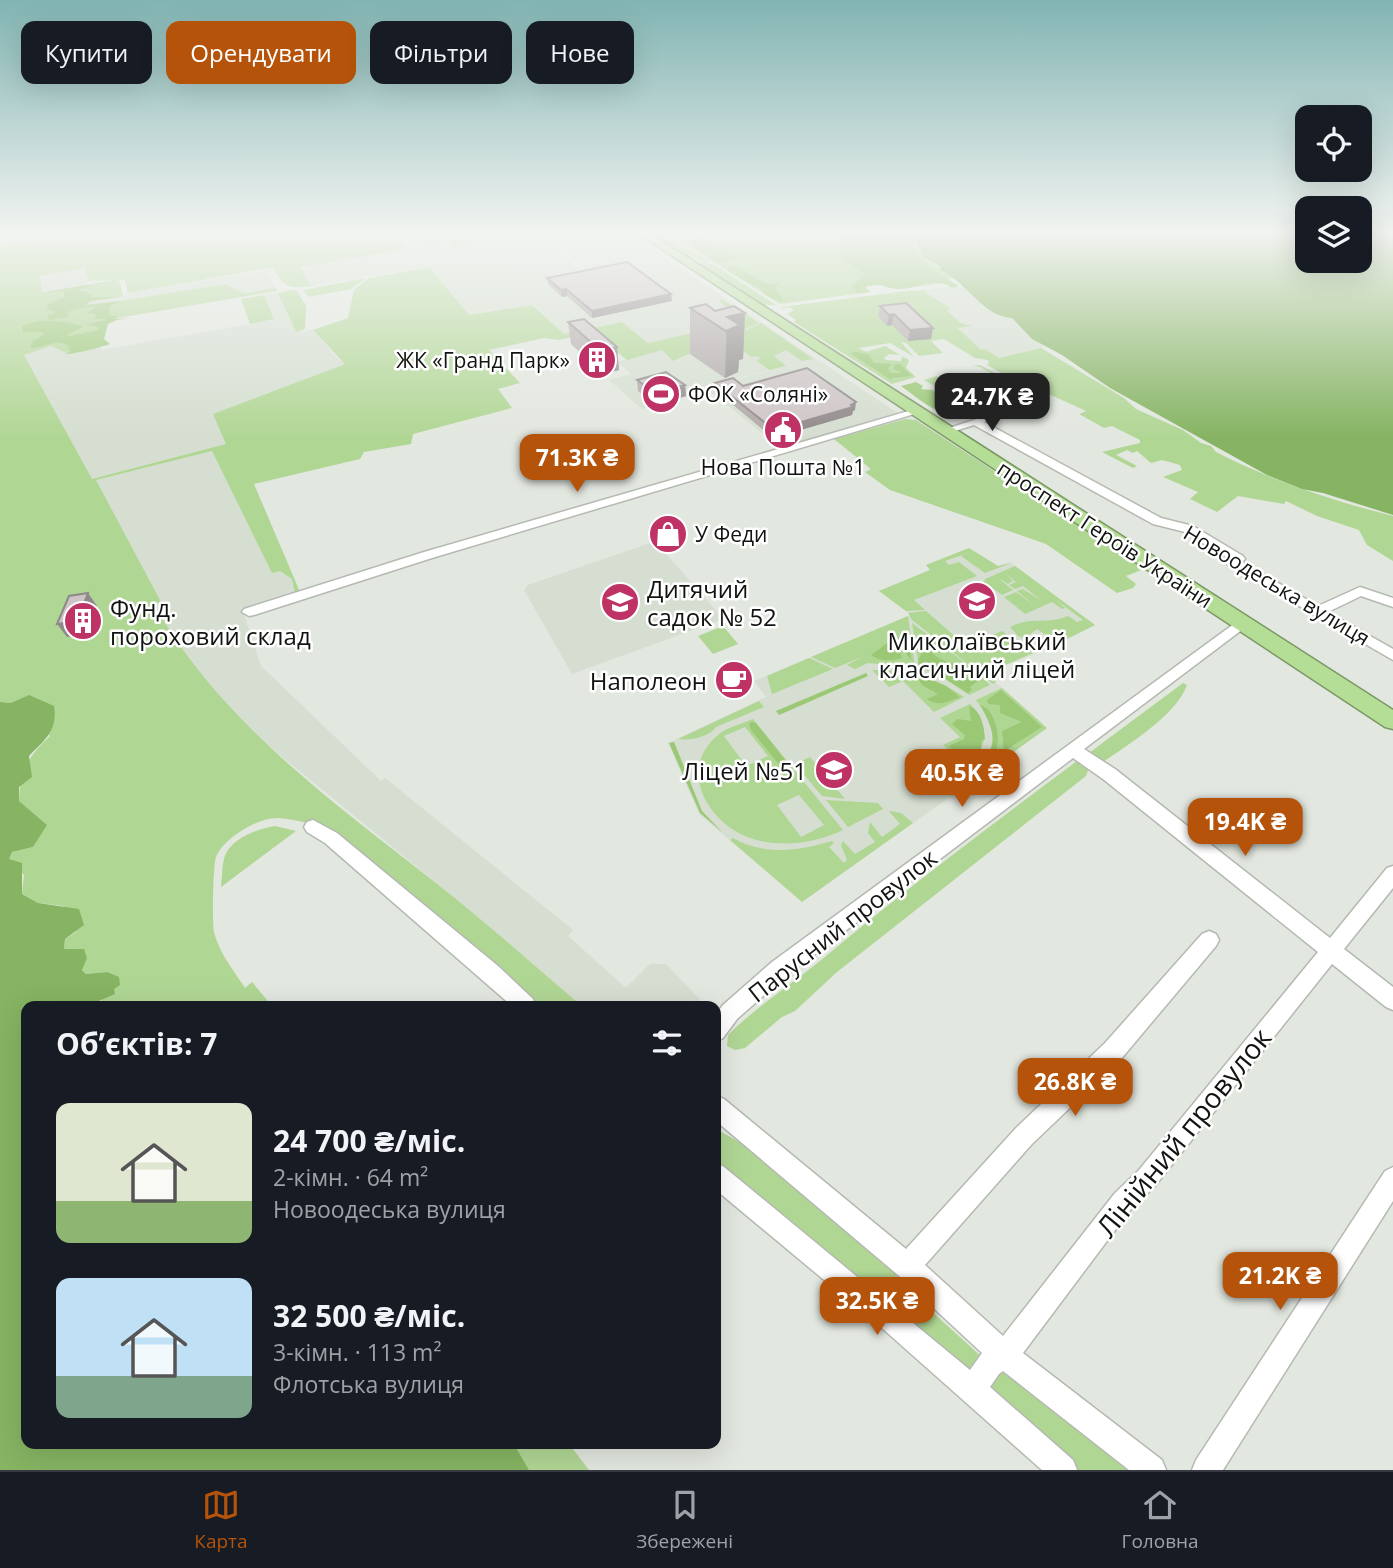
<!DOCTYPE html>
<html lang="uk">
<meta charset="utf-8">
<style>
:root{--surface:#171b24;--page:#20242c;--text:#f1f3f6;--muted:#9ea1a6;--line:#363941;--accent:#b45309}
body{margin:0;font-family:"Open Sans",sans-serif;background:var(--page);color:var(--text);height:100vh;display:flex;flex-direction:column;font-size:26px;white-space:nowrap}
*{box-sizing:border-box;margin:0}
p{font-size:23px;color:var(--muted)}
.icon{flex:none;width:38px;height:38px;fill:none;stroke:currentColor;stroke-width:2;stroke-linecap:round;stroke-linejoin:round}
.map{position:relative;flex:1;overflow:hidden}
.drawer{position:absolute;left:21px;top:1001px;width:700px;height:448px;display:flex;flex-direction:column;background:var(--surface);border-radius:14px;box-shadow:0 7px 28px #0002}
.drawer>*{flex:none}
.banner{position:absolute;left:21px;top:21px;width:700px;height:63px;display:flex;gap:14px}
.controls{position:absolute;left:1295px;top:105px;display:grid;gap:14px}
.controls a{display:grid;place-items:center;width:77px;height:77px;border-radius:14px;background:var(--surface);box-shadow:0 7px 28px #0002;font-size:35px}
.price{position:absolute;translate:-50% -60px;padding:0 16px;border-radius:14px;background:var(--accent);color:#fff;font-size:23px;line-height:46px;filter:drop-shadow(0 2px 4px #0008)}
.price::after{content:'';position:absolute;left:50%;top:42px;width:21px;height:16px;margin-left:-10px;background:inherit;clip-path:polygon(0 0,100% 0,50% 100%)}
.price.active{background:#222;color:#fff}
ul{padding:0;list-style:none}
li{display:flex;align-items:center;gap:21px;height:175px;padding:0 35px}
li span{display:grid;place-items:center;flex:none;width:196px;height:140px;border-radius:14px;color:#555}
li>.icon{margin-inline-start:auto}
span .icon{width:84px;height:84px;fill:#fffc;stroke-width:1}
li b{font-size:30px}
h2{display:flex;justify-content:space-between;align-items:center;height:84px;padding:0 35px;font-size:30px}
.chip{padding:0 24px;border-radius:14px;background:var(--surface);box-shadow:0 7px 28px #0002;font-size:24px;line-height:63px}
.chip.active{background:var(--accent);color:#fff}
.tabs{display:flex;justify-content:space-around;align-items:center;height:98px;border-top:2px solid var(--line);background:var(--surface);font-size:19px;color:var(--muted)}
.tabs a{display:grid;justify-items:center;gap:4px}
.tabs .active{color:var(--accent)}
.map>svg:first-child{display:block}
</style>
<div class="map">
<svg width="1393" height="1470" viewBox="0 0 1393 1470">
<rect width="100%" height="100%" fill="#e2e7df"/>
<g fill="#d5ded0">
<path d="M0,232H88V236L0,245Z"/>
<path d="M393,232H529L540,242H547L581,269L585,268L560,248L632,236L899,414L781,448L706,388L786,366L697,388L701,394L642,409L609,380L631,374L617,362L627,359L615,350L619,322L564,334L532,305L469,315L428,266L311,286L299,267L406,249Z"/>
<path d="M85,268L89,285L42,293L40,276Z"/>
<path d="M267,270L276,288L244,293L226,286L83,307V302L128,295V293Z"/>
<path d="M966,287L991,311L1005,318L1013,317L1025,333L1045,347L999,358L986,350H981L923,292L936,288Z"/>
<path d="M278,293L296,332L313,330L338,359L346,363L214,414L227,444L92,479L24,355L52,346L62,349L100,347L101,350L273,320L264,295Z"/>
<path d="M212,451L273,573L280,571L292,579L295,586V593L253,605L244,615L261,666L381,781L385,778L573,930L568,936L626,988L650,964H666L706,1006H582L450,894L253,733L203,678L173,638L154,604L160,601L95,480Z"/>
<path d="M650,543L660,547L719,614L720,620L572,674L524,590L528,585Z"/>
<path d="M969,548L998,566L1010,562L1095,625L1059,644L989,672L991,678L1047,728L802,902L699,814L668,743L766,697L754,681L911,615L879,591L930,570L926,565Z"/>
</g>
<g fill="#b0d694" fill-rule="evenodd">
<path d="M88,232H393L407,249L300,267L311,286C291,289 284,288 274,269L268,268L128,293L125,280L116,279L120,282L123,296L83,302V307L225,284L244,293L276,288L277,291L101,321L100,347L66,353L51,346L24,355L92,479L226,444L213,414L345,364L313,330L348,318L354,290L369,278L429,267L469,315L532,305L564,334L622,322L648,343L746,321L718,301L723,300L759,323L673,361L662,350L627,360L594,333L558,340L544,338L489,350L520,383L498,389L512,408L413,434L411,444L364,452L360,459L254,484L300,592L295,593L292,579L280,571L272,573L212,451L96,480L161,602L154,604C220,722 332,801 436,883C486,922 533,965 582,1006H535L498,970L314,825C306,822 286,818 277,818C257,818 224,838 216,857C213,866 212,922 214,932C219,953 234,971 245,988L252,982L272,1006H99V1002L108,996L111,975L107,972L86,974L64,949L65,939L76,932L64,906L38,903L22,894L24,875L8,859L12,852L33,847L46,825L19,801C20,770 28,757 50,736L11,703L0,702V245L87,236ZM85,268L88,281L113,280L42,293L40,276Z"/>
<path d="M649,232H663L710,262L705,264H713L776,305H761L691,260L703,264L695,258H690Z"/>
<path d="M666,232H912L922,256L956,278L940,280L944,283L899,289L883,283L865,287L870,292L780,304Z"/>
<path d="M445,233L450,238L468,236L476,244L454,247L445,238L441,239L444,243L428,246L420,236Z"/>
<path d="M366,278L351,289L308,297L304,290Z"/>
<path d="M292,290L297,291L306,306L305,329L296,332L278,293Z"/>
<path d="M928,290L924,292L950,308L947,311L961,323L972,326L958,328L981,350L985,349L999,358L1041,348L1124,398L1136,409L1183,430L1201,443L1211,446L1216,452C1273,481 1330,500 1393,516V561L1367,545L1359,530L1317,516L1286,501L1284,504L1238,496L1217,512L1190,499L1198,492L1163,477L1182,470L1180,465L1162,460L1151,463L1137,451L1133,453L1127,450L1116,455L1137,466L1133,468L1102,452L1140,443V440L1112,426L1104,428L1079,414L1086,411L1051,395H1041L987,365L989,363L988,360L975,358L944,339L931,341L943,353L919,356L906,343L901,342L914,357L890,343L859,348L866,352L885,346L900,355L887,354L888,356L884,357L886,360L901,361L902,356L909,360L906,368L916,377L892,384L794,322L796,320L787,314L794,310L789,307L782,308V307L906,291Z"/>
<path d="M264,295L274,319L250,324L241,299Z"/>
<path d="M761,323L813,359L802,361L786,350L774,356L786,366L769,370L756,360L761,359L757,356L751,357L742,350L707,349Z"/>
<path d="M980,365L1036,396L1015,403V407L1012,408L1004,400L1007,399L1004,392L1016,387L980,367L972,366Z"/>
<path d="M937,376L942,379L935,381L944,387L949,385L956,390L954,391L977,406L996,403L1000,406L976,411L924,380Z"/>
<path d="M905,419L916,420L1144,569L1126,576L1136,584L1133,588L1117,593L1046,544L890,490L865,472L871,469L834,439Z"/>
<path d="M969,548L998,566L1011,563L985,573L961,556L971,552L945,561L949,565L959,562L977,576L914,600L925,610L906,611L879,591L930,570L926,565Z"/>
<path d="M1015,566L1095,625L1058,643L1037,629L1025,638L1018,636L1010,627C1031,616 1047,625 1068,616L1077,622L1083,620L1056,600L1065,608L1062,609L1052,602L1025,614L1004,597L1016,592L1034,605L1017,591L1023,589L1042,601L1023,586L1015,589L1009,585L1016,582L1006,574L1013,581L1008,584L998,578L1013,590L1002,595L984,582L985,579Z"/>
<path d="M926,611L966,646L1002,631L1033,653L989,672L996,682L993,684L912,620L908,613Z"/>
<path d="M908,616L915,668L868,663L855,669L847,665L862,657L835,668L811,657Z"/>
<path d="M912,623L976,671L990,685L969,695L939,675L919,667Z"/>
<path d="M723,626L738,644L713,654L698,636Z"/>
<path d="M809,658L833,669L772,694L767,676Z"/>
<path d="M872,670C911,670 931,675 964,697L934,712L903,681L889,687Z"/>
<path d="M1183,683L1187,685C1176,716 1128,744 1102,763L1089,753Z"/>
<path d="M1002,688L1047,728L952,796L941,785C984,764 1012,749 976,700Z"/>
<path d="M759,701L764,707L716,727C709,737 691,741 678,739Z"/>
<path d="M970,704C990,724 989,752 965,766L943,745L960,737L940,718Z"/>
<path d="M753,719L843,830C816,843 782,848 753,839C709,826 676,770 718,735C727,727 742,724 753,719ZM745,727L768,756L746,766L724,736ZM799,795L824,825L801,837L777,805Z"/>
<path d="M810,757L845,799L822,796L795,764Z"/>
<path d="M1077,761L1089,768L1086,776L837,972L795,1011L782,1017L745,1048L735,1050L727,1046L728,1035C756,1007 789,986 820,961C903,891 990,826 1077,761Z"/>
<path d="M826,800L878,803L883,809L848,827Z"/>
<path d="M889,811L901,813L913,823L802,902L730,840L733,838C765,856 798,851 832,841L834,843L829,847L844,863L847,860L841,845L843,841L855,854L875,842L868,833L870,822L882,837L900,824Z"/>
<path d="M275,826L296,831L221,887C222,878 222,867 224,859C229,839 257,829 275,826Z"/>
<path d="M716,1129L757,1152L886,1263L905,1287L985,1360L1020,1385L1054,1405L1089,1438L1118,1463L1132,1470H1074L716,1168Z"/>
<path d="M514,1444H569L589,1470H529Z"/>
</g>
<g fill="#9ac875">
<path d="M837,232H907L911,239L907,241L913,245L911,247L917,250C917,262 946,278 959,286L952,288C935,275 915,290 897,289C881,288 886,282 865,287L870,292L857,293L851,287L866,274L836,256L844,251L838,245L844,240V234Z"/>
<path d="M703,239L740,259L717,263L686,242Z"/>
<path d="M730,266H735L767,284H781L774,288L784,301C777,303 764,296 761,289L729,272L727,269Z"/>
<path d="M86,285H94L76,291L88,292L83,296L91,293V297H119L91,301L85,305L121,301L110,306L109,315L117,316L116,319L132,318L117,320L108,324L104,339L110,344C106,346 71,355 66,354L71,351L68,349L70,347C56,336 45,349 30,348L33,341L45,334L41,332H23L22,327C40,316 65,322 84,326L67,335L70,336L98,330V327L86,325L107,319H95L96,314L86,313L98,306L75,309L67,313L69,317L49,320L48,316L56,312L48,310L47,305L64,297V291L40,293Z"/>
<path d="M856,352L868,354L874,363L892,364L888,368L891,373H903L893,369L895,364H900L912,376L892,378L891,380L850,353Z"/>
<path d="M916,382L923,386L921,389L932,390L969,414C942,421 922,401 901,386Z"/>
<path d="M923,634L947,650L932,653C942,663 957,662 969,672L968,675L963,677L976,678L978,681L970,687L972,690L968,693L939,675L919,667L918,661L925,645L918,639Z"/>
<path d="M904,636L909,639L911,660L904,651L900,653L902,658C891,661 880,662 871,655L890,641Z"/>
<path d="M866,673L868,676L779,715L776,711Z"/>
<path d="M922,676L946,686L960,697C948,702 938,707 927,699L938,694L922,685L919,680Z"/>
<path d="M1001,690L1042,727L1004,751L1002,731L1022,722L1000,713V705L988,704L987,700Z"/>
<path d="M980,705C988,708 991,712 994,720C1005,748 991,765 968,779C961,783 958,788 950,790L945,786C980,762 1011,756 980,705Z"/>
<path d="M969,706C982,711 984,727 985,739L981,742V752L975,760L965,762L949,746L964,739L965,735L952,724L957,719L971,721Z"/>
<path d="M752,722L756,723L786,761L791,774L785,772L751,730L749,724Z"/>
<path d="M674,742L702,811L722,832L700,813L669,743Z"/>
</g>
<g fill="#86b462">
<path d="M913,232H1307V261H1360V232H1393V515L1323,493L1302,489L1267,475L1110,388L1062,355L1032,339L1012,318C983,317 966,281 940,270L941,267L922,256Z"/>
<path d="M29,695L54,706C58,730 45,740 29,756L32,777L19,787V801L47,825L33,847L12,852L9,859L22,863V894L38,903L79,909L84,925L65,939L64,949H84L87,958L82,970L86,974L107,972L119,977L120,985L114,989L115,994L99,1001V1006H26V1444H514L529,1470H0V702L11,703Z"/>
</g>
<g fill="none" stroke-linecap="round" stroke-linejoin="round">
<defs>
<g id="minor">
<path d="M1026,403L1035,405L984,422L1161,518L1193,526L1243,556L1245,559L1242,562L1318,606L1360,587L1393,598V607L1361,596L1328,612L1393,649V660L1228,565L1226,562L1229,559L1185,532L1153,524L974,425L945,434L940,431Z"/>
<path d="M912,410L921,412L432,558L254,615L249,616L242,612L244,609L424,552Z"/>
<path d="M1242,618L1249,623L1247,626L1084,749L1115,769L1330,938L1387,868L1393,866V888L1344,949L1393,987V1010L1386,1007L1332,964L1155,1186L1131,1209L1023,1353L1162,1460L1166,1470H1129L1003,1371L999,1374L990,1387L1073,1460L1077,1470H1042L883,1329L716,1190V1163L724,1167L970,1370L982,1353L898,1275L716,1121V1096L724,1099L906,1249L1016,1128L1105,1043L1202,934L1209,931L1216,934L1219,940L1216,946L1121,1059L1032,1144L925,1265L1003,1336L1115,1193L1139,1170L1318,952L1103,779L1073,758L786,976L737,1019L723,1038L716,1041V1014L723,1005L772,962Z"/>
<path d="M313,820L337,833L498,966L533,999L536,1006H512L325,843L307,832L304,827L307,822Z"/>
<path d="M1393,1167V1201L1223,1470H1192L1196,1460L1385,1171Z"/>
</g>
<path id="highway" d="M636,232H648L1393,710V729L1385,727Z"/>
</defs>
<use href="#minor" stroke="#b5b9b2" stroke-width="3"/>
<use href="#highway" stroke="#7b9767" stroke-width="3"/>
<use href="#minor" fill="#fff" fill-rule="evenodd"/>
<use href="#highway" fill="#b4de95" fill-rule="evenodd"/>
</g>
<g fill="#b1a9aa">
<path d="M547,278L672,301L592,318L567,296L562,297L548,284Z"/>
<path d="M880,306L933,328L931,339L908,341L892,325L887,326L878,316Z"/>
<path d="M690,308L745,313L743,359L739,360L738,372L725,378L690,354Z"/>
<path d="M568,322L617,347L619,370L603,374L571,344Z"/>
<path d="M637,380L685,385L686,396L657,404L638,391Z"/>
<path d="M715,383L743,386L855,410L853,411L852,415L773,438L715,390Z"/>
</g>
<g fill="#90898b">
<path d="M566,289L567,296L562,297L561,290Z"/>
<path d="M671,294L672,301L592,318V311Z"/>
<path d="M745,313L743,359L739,360L738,372L725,378L727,317Z"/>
<path d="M894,314L892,325L887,326L889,315Z"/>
<path d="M933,328L931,339L908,341L910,330Z"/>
<path d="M617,347L619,370L603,374L601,351Z"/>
<path d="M685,385L686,396L657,404L656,393Z"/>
<path d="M856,402L855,410L853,411L852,415L773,438L774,430Z"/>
<path d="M88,593L97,606L87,634L67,637L57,624Z"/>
</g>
<g fill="#cec4c6" stroke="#90898b" stroke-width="2">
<path d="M627,262L671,294L592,311L566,289L561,290L547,278Z"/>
<path d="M906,303L933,328L910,330L894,314L889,315L880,306Z"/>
<path d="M706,304L715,311L734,306L745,313L727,317L740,325L726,331L690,308Z"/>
<path d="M584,319L617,347L601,351L568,322Z"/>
<path d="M807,368L856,402L851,405L853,407L774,430L715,383L733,378L743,386Z"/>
<path d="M666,372L685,385L656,393L637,380Z"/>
<path d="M88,593L77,621L57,624L69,596Z"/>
</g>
<linearGradient id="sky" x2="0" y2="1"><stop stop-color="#81b4b2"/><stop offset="0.53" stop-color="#f2f4f1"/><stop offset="1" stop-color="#f2f4f1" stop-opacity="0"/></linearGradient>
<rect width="1393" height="438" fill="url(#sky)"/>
<defs>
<symbol id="building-disc" viewBox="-11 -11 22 22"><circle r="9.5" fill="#be3265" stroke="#fff"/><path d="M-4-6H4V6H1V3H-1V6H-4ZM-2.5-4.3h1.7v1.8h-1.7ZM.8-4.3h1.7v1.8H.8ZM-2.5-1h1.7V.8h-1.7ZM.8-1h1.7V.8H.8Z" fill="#fff"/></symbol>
<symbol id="stadium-disc" viewBox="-11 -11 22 22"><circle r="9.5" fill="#be3265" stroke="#fff"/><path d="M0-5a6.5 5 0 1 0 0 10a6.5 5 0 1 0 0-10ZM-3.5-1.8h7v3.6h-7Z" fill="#fff"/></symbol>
<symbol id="civic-disc" viewBox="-11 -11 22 22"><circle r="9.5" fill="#be3265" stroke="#fff"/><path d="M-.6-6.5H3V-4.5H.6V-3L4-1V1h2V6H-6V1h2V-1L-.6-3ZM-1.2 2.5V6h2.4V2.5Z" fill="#fff"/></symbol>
<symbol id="shop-disc" viewBox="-11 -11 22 22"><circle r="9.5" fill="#be3265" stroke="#fff"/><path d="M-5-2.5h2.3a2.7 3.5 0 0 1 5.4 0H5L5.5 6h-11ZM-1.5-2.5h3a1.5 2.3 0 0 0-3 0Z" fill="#fff"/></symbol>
<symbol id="school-disc" viewBox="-11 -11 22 22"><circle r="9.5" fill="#be3265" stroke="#fff"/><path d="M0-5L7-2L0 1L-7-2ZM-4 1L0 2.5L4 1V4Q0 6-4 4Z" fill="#fff"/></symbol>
<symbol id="cafe-disc" viewBox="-11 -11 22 22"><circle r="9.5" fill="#be3265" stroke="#fff"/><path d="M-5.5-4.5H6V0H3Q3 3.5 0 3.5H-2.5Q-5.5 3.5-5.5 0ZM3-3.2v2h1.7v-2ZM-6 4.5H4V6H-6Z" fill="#fff"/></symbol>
</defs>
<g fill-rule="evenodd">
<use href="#building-disc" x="575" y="338" width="44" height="44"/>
<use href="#stadium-disc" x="639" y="372" width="44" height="44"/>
<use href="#civic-disc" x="761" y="408" width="44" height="44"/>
<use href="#shop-disc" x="646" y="512" width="44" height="44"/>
<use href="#school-disc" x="955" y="579" width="44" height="44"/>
<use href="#school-disc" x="598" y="580" width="44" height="44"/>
<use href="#building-disc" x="61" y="599" width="44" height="44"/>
<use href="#cafe-disc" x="712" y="658" width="44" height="44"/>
<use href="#school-disc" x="812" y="748" width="44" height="44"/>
</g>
<g text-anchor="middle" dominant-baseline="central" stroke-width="5" stroke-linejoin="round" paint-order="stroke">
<g font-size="21" fill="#121411" stroke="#fff" text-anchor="start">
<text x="570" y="360" text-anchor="end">ЖК «Гранд Парк»</text>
<text x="688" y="394">ФОК «Соляні»</text>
<text x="783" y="467" text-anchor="middle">Нова Пошта №1</text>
<text x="695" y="534">У Феди</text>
</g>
<g font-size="21" fill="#121411" stroke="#fff">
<text transform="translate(1105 534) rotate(33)">проспект Героїв України</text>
<text transform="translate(1277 585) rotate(31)">Новоодеська вулиця</text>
</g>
<g font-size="24" fill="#121411" stroke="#fff" text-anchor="start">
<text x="647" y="588">Дитячий<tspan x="647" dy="28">садок № 52</tspan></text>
<text x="110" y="607">Фунд.<tspan x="110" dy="28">пороховий склад</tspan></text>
<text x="977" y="640" text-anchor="middle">Миколаївський<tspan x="977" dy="28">класичний ліцей</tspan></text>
<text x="707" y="680" text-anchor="end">Наполеон</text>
<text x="807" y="770" text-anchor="end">Ліцей №51</text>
</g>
<g font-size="24" fill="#121411" stroke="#fff">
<text transform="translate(842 925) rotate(-38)">Парусний провулок</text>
</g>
<g font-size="28" fill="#121411" stroke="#fff">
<text transform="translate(1183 1132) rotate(-51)">Лінійний провулок</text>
</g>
</g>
</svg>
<div class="controls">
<a><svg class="icon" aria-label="locate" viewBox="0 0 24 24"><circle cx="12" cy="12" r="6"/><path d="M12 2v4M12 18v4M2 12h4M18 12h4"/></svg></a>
<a><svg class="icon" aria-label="layers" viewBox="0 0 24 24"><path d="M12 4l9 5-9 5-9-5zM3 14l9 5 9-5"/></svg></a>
</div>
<b class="price active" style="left:992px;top:433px">24.7K ₴</b>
<b class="price" style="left:577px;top:494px">71.3K ₴</b>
<b class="price" style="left:962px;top:809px">40.5K ₴</b>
<b class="price" style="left:1245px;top:858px">19.4K ₴</b>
<b class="price" style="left:1075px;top:1118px">26.8K ₴</b>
<b class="price" style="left:1280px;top:1312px">21.2K ₴</b>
<b class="price" style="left:877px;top:1337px">32.5K ₴</b>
<div class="banner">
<a class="chip">Купити</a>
<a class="chip active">Орендувати</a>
<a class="chip">Фільтри</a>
<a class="chip">Нове</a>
</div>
<section class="drawer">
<h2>Об’єктів: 7<svg class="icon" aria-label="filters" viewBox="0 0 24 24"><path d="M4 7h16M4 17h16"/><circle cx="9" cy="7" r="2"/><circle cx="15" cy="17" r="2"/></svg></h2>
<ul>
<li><span style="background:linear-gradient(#dfe7d0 70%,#8fb573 0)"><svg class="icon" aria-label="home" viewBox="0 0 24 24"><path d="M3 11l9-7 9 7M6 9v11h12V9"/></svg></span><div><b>24 700 ₴/міс.</b><p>2-кімн. · 64 m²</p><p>Новоодеська вулиця</p></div></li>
<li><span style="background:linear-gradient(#bfe0f5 70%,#7fa58c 0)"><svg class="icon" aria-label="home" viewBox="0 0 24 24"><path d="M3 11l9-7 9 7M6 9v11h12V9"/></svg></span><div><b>32 500 ₴/міс.</b><p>3-кімн. · 113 m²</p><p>Флотська вулиця</p></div></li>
</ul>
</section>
</div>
<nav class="tabs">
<a class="active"><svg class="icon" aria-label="map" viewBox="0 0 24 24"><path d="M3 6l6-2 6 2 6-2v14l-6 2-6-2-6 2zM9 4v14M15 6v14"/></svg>Карта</a>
<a><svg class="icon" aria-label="saved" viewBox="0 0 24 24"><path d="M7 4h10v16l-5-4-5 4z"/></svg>Збережені</a>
<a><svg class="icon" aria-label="home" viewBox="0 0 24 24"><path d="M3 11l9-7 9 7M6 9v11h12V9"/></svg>Головна</a>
</nav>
